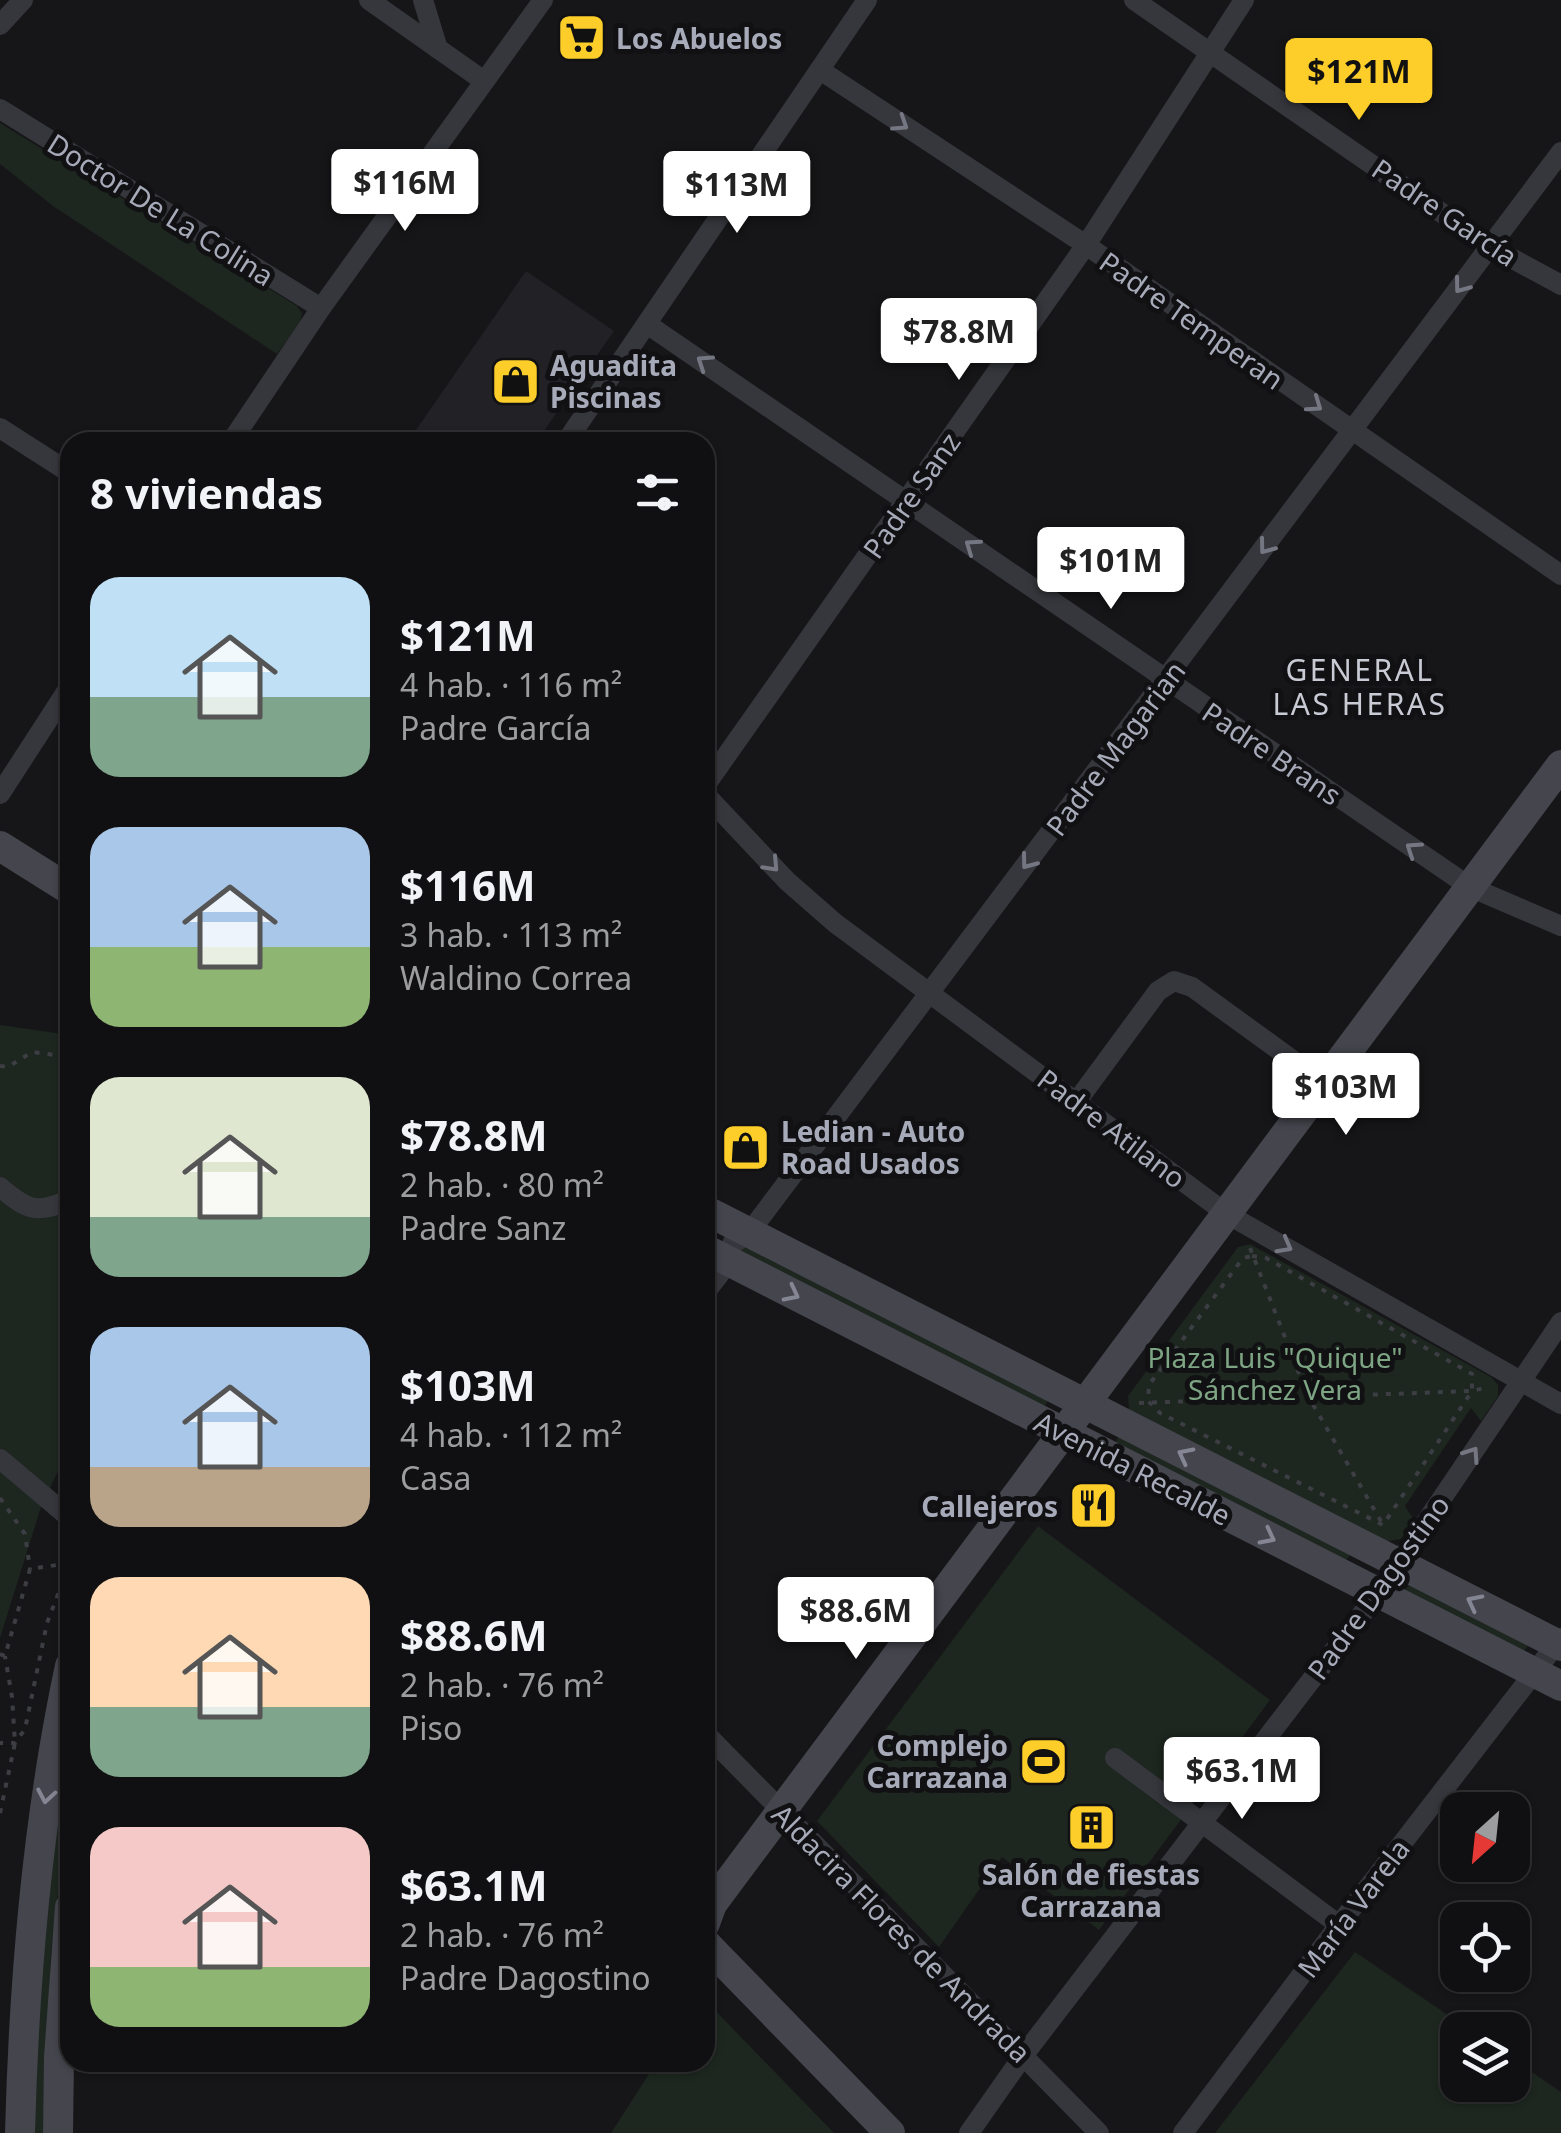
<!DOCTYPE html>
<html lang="es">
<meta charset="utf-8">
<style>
:root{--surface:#101012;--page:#19191b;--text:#f1f3f6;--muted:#9c9d9f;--line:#303032;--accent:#fdce29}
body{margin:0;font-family:"Noto Sans",sans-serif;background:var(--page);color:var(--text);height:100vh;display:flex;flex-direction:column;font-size:38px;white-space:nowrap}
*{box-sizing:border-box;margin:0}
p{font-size:32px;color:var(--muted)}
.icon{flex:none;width:55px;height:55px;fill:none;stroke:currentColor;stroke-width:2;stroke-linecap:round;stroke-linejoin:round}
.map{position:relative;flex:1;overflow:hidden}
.side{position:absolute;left:60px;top:432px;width:655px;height:1640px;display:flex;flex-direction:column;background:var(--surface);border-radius:30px;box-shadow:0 2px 8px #0004,0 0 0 2px var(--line)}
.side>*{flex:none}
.needle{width:65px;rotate:207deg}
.controls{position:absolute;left:1440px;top:1792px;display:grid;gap:20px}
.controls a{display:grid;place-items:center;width:90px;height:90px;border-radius:20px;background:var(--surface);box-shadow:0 2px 8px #0004,0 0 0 2px var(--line);font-size:50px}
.price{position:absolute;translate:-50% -85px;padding:0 22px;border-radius:10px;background:#fff;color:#222;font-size:32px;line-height:65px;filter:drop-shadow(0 2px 5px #0008)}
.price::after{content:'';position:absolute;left:50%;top:60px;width:30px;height:22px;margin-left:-15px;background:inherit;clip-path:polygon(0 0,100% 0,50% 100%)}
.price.on{background:var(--accent);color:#111}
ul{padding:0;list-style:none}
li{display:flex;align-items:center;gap:30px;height:250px;padding:0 30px}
li span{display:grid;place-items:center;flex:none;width:280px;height:200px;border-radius:30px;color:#555}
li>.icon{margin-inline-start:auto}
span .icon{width:120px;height:120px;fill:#fffc;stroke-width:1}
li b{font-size:42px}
h2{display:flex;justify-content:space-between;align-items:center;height:120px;padding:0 30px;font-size:42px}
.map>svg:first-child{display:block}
</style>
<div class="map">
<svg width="1561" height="2133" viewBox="0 0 1561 2133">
<rect width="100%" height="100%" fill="#161618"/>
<path fill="#222125" d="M526,271L614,331L536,442H433L416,430Z"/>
<g fill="#1d261f">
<path d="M0,123L297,306L302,313L300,324L277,354L53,206L0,164Z"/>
<path d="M0,1025L70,1035V1446L41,1507L0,1638Z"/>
<path d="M1250,1244L1491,1377L1498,1385V1396L1481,1421L1471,1408L1405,1506L1414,1520L1401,1539L1384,1542L1137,1418L1129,1409L1128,1396L1238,1247Z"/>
<path d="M741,1246H748L1050,1397L1043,1409L740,1256Z"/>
<path d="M1120,1434L1352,1553L1343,1564L1114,1445Z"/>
<path d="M1038,1526L1270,1700L1099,1930L1002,1857L939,1947L817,1821Z"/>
<path d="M1411,1584L1529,1645L1522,1653L1402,1592Z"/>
<path d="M70,1727V1792L51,1953L43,2133H32L41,1952Z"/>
<path d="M1355,1952L1470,2030H1458V2085H1512L1513,2059L1561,2092V2133H1215Z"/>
<path d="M705,2000L834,2133H611L656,2063L705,2062Z"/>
</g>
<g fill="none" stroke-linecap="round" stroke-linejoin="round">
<g stroke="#3c3e44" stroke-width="4" stroke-dasharray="5 8" stroke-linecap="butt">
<path d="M0,1066L8,1067L32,1052L70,1057"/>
<path d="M1250,1248L1308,1396L1382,1523"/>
<path d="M1252,1256L1266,1258L1472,1374V1391L1383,1525L1160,1413L1148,1401L1149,1385L1243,1258Z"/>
<path d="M1139,1403L1472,1391L1488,1387"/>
<path d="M0,1498L25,1534L30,1569"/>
<path d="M0,1654L5,1656L30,1569L70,1563L47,1623L25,1729L15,1743H0"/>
<path d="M0,1813L15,1743L12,1697L5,1656"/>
</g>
<g stroke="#36373d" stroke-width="20">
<path d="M369,0L484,81"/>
<path d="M423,0L438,49"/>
<path d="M1134,0L1491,247L1561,285"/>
<path d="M0,25L23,0"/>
<path d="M820,70L1086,245L1561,575"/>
<path d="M0,109L321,308"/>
<path d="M647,324L1470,887L1561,926"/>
<path d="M0,428L70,473"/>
<path d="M231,442L321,308L543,0"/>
<path d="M566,442L867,0"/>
<path d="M705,786L1086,245L1244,0"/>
<path d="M0,794L70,686"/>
<path d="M705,794L787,881L835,923L1227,1214L1561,1404"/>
<path d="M1077,1101L1158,991L1174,981L1192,987L1324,1083"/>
<path d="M0,1187C27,1210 37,1215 70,1199"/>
<path d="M705,1293L729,1262L732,1244L749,1233L1561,152"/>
<path d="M0,1459L70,1518"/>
<path d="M705,1733L1099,2133"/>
<path d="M1115,1758L1339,1925"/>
<path d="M969,2133L1023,2056L1378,1593L1561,1322"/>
<path d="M1183,2133L1339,1925L1561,1638"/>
</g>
<g stroke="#44454d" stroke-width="30">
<path d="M0,846L70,890"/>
<path d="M705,1210L1561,1646"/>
<path d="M705,1249L1561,1686"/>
<path d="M705,1923L712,1904L1561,765"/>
<path d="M705,1943L890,2133"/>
<path d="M20,2133C24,1976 37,1820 70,1666"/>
<path d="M58,2133L59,2057L70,1907"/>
</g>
</g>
<defs><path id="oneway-chevron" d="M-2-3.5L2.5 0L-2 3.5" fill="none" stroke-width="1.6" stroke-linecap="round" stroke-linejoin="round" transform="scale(2.5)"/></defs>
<g stroke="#747681">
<use href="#oneway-chevron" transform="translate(901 124) rotate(33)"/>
<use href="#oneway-chevron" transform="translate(1461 286) rotate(127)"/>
<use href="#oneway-chevron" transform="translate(704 362) rotate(-146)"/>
<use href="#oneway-chevron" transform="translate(1315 405) rotate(35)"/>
<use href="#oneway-chevron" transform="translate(972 546) rotate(-145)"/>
<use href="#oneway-chevron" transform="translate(1266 547) rotate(127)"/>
<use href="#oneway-chevron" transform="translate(1413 849) rotate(-146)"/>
<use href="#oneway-chevron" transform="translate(1028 862) rotate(127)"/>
<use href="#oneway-chevron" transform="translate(772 865) rotate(47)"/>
<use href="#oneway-chevron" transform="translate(1285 1246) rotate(29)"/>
<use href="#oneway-chevron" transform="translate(1472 1454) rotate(-56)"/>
</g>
<g stroke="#848793">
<use href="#oneway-chevron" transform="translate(792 1294) rotate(27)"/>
<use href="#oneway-chevron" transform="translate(1185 1455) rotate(-153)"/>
<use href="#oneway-chevron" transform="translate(1268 1537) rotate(27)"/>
<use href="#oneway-chevron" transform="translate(1474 1602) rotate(-153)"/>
<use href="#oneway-chevron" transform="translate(46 1796) rotate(100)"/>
</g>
<defs>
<symbol id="supermarket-square" viewBox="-11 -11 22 22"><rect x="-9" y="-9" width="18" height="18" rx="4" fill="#fdce29" stroke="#111113"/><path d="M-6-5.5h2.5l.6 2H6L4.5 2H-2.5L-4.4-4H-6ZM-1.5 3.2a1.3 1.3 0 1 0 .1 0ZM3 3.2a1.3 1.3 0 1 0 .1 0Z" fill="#111"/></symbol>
<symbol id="shop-square" viewBox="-11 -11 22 22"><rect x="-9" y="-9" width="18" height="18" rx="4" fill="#fdce29" stroke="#111113"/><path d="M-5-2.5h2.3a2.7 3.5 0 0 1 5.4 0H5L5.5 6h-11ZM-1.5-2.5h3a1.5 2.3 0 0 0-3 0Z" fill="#111"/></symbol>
<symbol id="restaurant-square" viewBox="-11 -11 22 22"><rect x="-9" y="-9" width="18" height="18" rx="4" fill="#fdce29" stroke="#111113"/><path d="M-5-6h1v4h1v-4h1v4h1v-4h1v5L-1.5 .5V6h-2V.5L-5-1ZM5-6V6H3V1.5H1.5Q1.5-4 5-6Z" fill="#111"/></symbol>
<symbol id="stadium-square" viewBox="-11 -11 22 22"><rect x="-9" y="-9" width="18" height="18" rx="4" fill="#fdce29" stroke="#111113"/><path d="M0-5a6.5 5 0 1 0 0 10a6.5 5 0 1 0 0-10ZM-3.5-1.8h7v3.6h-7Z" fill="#111"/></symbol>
<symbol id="building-square" viewBox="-11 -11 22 22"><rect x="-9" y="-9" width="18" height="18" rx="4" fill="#fdce29" stroke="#111113"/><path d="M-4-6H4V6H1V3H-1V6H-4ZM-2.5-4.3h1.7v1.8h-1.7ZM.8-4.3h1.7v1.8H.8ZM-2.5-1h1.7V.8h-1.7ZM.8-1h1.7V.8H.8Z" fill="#111"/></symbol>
</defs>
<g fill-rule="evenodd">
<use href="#supermarket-square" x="554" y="10" width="55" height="55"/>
<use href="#shop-square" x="488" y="354" width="55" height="55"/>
<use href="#shop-square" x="718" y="1120" width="55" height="55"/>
<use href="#restaurant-square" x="1066" y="1478" width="55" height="55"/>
<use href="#stadium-square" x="1016" y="1734" width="55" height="55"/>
<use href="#building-square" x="1064" y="1800" width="55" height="55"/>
</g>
<g text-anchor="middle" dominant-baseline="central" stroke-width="10" stroke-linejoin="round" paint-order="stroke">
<g font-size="28" font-weight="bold" fill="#a7aab9" stroke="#111113" text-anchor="start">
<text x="616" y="38">Los Abuelos</text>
<text x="550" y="365">Aguadita<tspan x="550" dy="32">Piscinas</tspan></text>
<text x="781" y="1131">Ledian - Auto<tspan x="781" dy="32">Road Usados</tspan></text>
<text x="1058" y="1506" text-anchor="end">Callejeros</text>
<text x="1008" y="1745" text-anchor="end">Complejo<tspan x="1008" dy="32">Carrazana</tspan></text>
<text x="1091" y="1874" text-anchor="middle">Salón de fiestas<tspan x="1091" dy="32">Carrazana</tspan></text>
</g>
<g font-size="28" fill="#a7aab9" stroke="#111113">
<text transform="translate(161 209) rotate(32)">Doctor De La Colina</text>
<text transform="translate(1445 212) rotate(34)">Padre García</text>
<text transform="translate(1192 320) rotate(35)">Padre Temperan</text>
<text transform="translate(911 495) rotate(-55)">Padre Sanz</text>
<text transform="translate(1115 748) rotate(-53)">Padre Magarian</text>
<text transform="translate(1272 753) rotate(34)">Padre Brans</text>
<text transform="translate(1112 1128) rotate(37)">Padre Atilano</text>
<text transform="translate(1133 1468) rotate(27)">Avenida Recalde</text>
<text transform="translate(1378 1587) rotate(-54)">Padre Dagostino</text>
<text transform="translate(1353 1908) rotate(-53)">María Varela</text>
<text transform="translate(902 1933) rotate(45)">Aldacira Flores de Andrada</text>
</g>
<g font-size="28" fill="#7da584" stroke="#111113">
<text x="1275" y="1357">Plaza Luis "Quique"<tspan x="1275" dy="32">Sánchez Vera</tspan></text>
</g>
<g font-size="30" letter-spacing="2.5" fill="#c8cad4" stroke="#111113">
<text x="1360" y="669">GENERAL<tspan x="1360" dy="34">LAS HERAS</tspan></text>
</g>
</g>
</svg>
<div class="controls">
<a><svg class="needle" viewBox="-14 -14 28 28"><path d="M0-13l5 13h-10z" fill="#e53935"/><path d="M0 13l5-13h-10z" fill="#9c9d9f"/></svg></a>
<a><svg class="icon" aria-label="locate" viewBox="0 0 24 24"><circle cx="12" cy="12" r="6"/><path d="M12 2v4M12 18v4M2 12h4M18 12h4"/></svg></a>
<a><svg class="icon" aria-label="layers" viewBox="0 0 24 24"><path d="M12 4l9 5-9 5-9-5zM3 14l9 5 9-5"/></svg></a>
</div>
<b class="price on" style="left:1359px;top:123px">$121M</b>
<b class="price" style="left:405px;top:234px">$116M</b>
<b class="price" style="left:737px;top:236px">$113M</b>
<b class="price" style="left:959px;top:383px">$78.8M</b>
<b class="price" style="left:1111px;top:612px">$101M</b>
<b class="price" style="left:1346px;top:1138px">$103M</b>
<b class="price" style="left:856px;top:1662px">$88.6M</b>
<b class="price" style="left:1242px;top:1822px">$63.1M</b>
<section class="side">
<h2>8 viviendas<svg class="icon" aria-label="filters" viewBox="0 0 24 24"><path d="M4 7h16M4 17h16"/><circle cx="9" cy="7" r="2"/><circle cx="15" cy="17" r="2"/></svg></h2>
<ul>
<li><span style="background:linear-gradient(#bfe0f5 60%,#7fa58c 0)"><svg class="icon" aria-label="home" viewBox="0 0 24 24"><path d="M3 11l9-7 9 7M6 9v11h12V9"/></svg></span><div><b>$121M</b><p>4 hab. · 116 m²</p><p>Padre García</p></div></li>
<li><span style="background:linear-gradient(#a9c7e8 60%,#8fb573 0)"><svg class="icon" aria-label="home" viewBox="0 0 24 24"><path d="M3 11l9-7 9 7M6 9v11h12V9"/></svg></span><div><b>$116M</b><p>3 hab. · 113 m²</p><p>Waldino Correa</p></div></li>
<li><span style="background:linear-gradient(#dfe7d0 70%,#7fa58c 0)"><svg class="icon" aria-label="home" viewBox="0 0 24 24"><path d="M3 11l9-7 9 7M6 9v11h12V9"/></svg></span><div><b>$78.8M</b><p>2 hab. · 80 m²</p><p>Padre Sanz</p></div></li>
<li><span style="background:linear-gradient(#a9c7e8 70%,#b9a48a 0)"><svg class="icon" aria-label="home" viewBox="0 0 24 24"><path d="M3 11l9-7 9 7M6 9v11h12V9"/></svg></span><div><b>$103M</b><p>4 hab. · 112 m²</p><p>Casa</p></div></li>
<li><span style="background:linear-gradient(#ffd9b3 65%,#7fa58c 0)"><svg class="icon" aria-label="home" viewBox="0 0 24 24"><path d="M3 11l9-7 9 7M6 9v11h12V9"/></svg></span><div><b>$88.6M</b><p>2 hab. · 76 m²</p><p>Piso</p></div></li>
<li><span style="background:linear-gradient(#f6c9c9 70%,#8fb573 0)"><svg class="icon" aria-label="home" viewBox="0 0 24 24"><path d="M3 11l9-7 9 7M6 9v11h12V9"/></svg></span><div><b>$63.1M</b><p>2 hab. · 76 m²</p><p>Padre Dagostino</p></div></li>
</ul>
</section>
</div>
